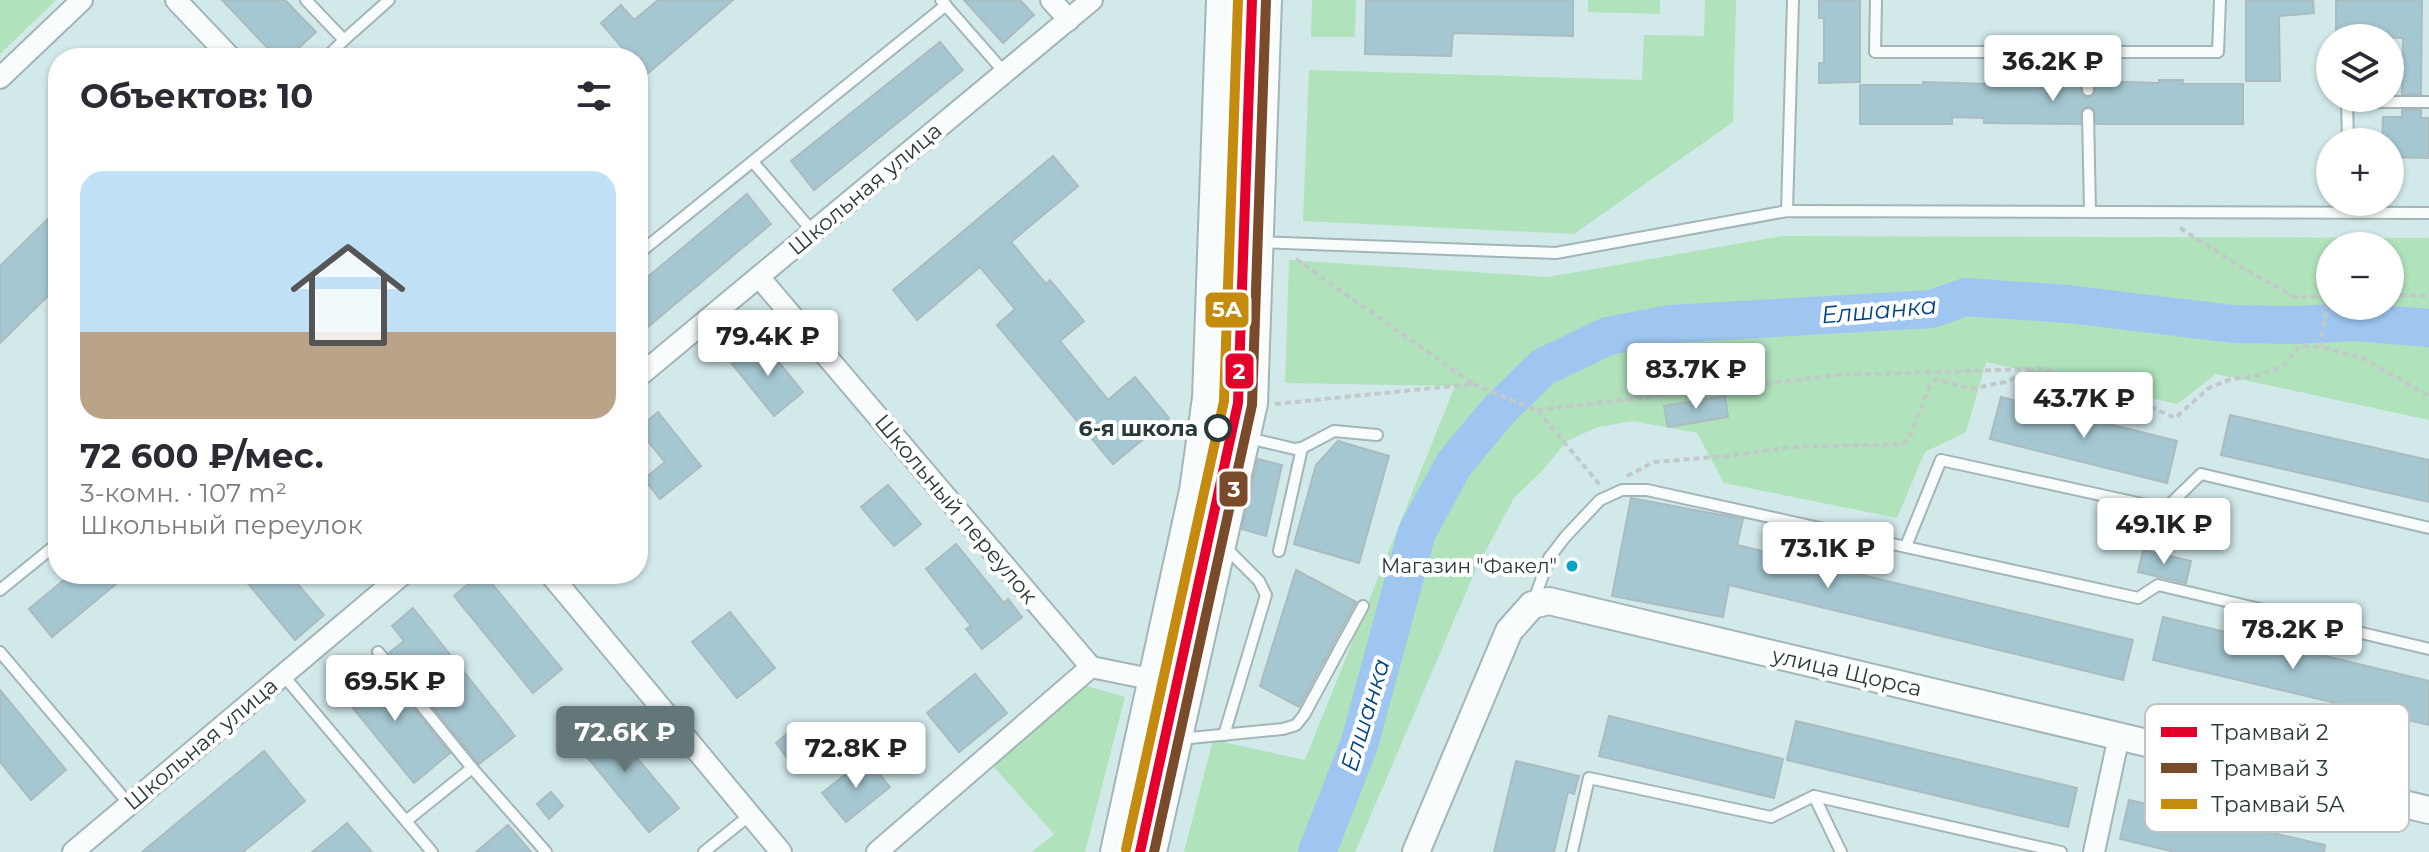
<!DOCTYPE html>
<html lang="ru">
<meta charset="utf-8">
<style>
:root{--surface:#fff;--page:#f7f7f7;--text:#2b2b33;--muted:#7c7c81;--accent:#647778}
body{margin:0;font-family:Montserrat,sans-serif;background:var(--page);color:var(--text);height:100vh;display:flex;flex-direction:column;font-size:30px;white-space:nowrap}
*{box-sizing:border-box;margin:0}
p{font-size:26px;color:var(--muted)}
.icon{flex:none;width:44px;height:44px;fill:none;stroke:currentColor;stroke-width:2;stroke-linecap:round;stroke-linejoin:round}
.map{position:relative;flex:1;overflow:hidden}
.sheet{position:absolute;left:48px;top:48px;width:600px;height:536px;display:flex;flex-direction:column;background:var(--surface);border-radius:32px;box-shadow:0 2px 6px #0004}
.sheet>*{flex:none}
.buttons{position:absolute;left:2316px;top:24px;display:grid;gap:16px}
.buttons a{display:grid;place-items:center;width:88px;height:88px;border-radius:50%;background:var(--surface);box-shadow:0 2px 6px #0004;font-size:40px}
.price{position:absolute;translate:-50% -68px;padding:0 18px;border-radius:8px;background:#fff;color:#222;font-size:26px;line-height:52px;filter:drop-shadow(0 2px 4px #0008)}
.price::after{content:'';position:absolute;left:50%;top:48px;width:24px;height:18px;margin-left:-12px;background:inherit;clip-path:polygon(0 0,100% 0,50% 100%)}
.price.on{background:var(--accent);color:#fff}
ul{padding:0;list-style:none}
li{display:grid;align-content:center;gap:16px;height:424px;padding:0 32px}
li span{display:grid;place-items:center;height:248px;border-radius:24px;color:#555}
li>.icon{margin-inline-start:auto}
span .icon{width:144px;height:144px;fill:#fffc;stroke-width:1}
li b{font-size:34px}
h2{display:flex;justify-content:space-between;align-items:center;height:96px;padding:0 32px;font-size:34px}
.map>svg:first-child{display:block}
</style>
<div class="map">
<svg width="2429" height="852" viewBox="0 0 2429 852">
<rect width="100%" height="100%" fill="#d2e9ea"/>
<g fill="#b0e2bc" fill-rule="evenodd">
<path d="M0,0H56L0,54Z"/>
<path d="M1312,0H1356L1355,37H1311Z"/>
<path d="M1588,0H1660V14L1588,12Z"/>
<path d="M1705,0H1736L1733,122L1574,234L1303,221L1309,70L1642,80L1644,35L1704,36Z"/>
<path d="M1782,236L2429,238V420L2216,374L2177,404L1986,362L1966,432L1925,452L1897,518L1724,483L1697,433L1633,421L1598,427L1567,441L1542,471L1514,498L1476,569L1355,852H1184L1213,740L1305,760L1455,386L1285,383L1289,260L1548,277ZM2330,246H2390V306H2330Z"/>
<path d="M1086,686L1125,697L1085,852H1032L1054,834L993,766Z"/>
</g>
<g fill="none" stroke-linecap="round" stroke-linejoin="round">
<path stroke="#9ec6f1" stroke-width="38" d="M1317,852L1359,745L1417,532L1454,464L1499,410L1543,367L1608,336L1670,324L1932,309L1965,297L2068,304L2233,324L2293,325L2356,322L2429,328"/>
</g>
<g fill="#a5c7d1" stroke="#abbbbf" stroke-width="2">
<path d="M222,0H285L316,32L288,58H277Z"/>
<path d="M658,0H733L646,75L638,66V58H631L601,23L621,5L634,20Z"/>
<path d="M964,0H1020L1034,15L1003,43Z"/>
<path d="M1366,0H1573V36L1453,33L1451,56L1365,54Z"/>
<path d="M1819,0H1860V82L1819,83V63H1824V18H1819Z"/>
<path d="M2246,0H2313L2314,13L2279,16L2280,81H2246Z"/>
<path d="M2336,0H2422L2421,94H2402L2403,38L2336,37Z"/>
<path d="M940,42L963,70L814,190L791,161Z"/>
<path d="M1993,80H2016V83L2080,81L2081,93L2087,98L2095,93L2096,81L2159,83V80H2183L2182,84H2243V124H2096L2095,111L2089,106L2081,111L2080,124L1984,123V118L1952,117V124H1860V85H1923V82L1993,84Z"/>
<path d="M2402,110H2421V118H2429V158L2390,157V142H2382L2383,117H2402Z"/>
<path d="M1053,156L1078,186L1011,242L1046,284L1050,280L1084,321L1060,341L1108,400L1135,377L1169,418L1113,464L997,325L1015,309L980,267L917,320L893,290Z"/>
<path d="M747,194L771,224L638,335V285Z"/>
<path d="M58,209V286L0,343V266Z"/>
<path d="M761,340L803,392L774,416L732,364Z"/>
<path d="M1725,396L1728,417L1668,427L1664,406Z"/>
<path d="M2001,397L2177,441L2167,483L1990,439Z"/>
<path d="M658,412L701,466L660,499L644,479L665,462L638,429Z"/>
<path d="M2230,415L2429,460V502L2221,455Z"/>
<path d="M1338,441L1389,456L1359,563L1294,544L1316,465Z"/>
<path d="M1258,459L1282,465L1266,536L1242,529Z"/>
<path d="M888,485L921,524L894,546L861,507Z"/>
<path d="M1631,498L1743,519L1737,545L2133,640L2123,680L1729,585L1723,617L1612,596Z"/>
<path d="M956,544L1004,603L1008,599L1022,617L982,649L966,629L971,626L926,569Z"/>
<path d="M2143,550L2191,561L2186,583L2138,572Z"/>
<path d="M1296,570L1356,602L1299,707L1260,686Z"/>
<path d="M71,574H128L52,637L29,609Z"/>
<path d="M240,574H289L324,615L295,640Z"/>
<path d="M480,574H484L562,669L533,693L454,596Z"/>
<path d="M413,608L515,736L479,764L389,653L404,641L392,626Z"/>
<path d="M730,612L775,668L737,698L692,642Z"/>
<path d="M2163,617L2429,681V725L2153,660Z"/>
<path d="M377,663L450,753L414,783L339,691Z"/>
<path d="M975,674L1007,713L959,752L927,713Z"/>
<path d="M0,690L66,770L31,800L0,762Z"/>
<path d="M601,715L679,808L649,832L572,739Z"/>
<path d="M1609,716L1783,759L1774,798L1599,756Z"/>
<path d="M1796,721L2077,788L2068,827L1787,760Z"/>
<path d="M794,728L806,744L788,759L776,743Z"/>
<path d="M264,751L305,801L243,852H142Z"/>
<path d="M866,758L890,787L846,822L822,793Z"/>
<path d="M1516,761L1579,776L1574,794L1568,792L1554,852H1494Z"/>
<path d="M551,792L563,806L549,819L537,804Z"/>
<path d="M2129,800L2325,845L2324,852H2175L2120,839Z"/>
<path d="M347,823L372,852H312L333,835Z"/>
<path d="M508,825L531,852H476Z"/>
</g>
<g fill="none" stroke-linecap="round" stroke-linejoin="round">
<defs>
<g id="service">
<path d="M306,0L344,40L389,0"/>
<path d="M941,0L1005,73"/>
<path d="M1876,0L1875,52H2218L2220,0"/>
<path d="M2087,52L2088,90"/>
<path d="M326,58L344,40"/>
<path d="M2088,114L2090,211"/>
<path d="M2348,142L2347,102H2429"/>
<path d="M753,162L813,232"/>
<path d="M1787,211L1793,0"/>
<path d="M1259,242L1556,253L1787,211L2429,213"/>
<path d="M638,254L946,5"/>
<path d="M1248,438L1295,449L1302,448L1279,551"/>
<path d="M1302,448L1334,431L1377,435"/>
<path d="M1906,546L1941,460L2165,509L2201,474L2429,528"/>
<path d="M0,590L58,543"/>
<path d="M1533,603L1549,558L1566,536L1600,500L1622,490H1647L2138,598L2158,585L2429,649"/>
<path d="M0,652L129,804"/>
<path d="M378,652L472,768L546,852"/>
<path d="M283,675L432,852"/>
<path d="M1224,735L1266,595L1259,581L1225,547"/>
<path d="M1180,739L1283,729L1296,725L1304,715L1363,606"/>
<path d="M1814,796L1841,852"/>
<path d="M406,821L472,768"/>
<path d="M704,852L750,815"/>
<path d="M1572,852L1589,778L1771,817L1814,796L2061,852"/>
</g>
<g id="minor">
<path d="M176,0L231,58"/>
<path d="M1051,0L1069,20"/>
<path d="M0,78L82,0"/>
<path d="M1214,242L1256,241"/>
<path d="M759,277L1091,667L1165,682"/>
<path d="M638,377L1092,0"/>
<path d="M550,574L781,852"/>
<path d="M73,852L403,574"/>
<path d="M877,852L1091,667"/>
<path d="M2094,852L2119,736"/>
</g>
<path id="tertiary" d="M1416,852L1509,631L1532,605L1549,601L2429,810"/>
<g id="primary">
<path d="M1117,852L1196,491L1209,398L1223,0"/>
<path d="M1150,852L1251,403L1265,0"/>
</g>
</defs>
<use href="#service" stroke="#a3b5b6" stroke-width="14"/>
<use href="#minor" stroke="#a3b5b6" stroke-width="24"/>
<use href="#tertiary" stroke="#a3b5b6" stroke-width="30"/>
<use href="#primary" stroke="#a3b5b6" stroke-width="36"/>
<g stroke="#c1c9c9" stroke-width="4" stroke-dasharray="6 4" stroke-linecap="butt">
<path d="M2180,228L2246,270L2295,297L2330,296"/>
<path d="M2390,295L2429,296"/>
<path d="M2320,347L2329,296"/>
<path d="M1473,384L1537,410L1600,485"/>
<path d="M1275,404L1473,384L1296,259"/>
<path d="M1537,410L1837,375L2033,369"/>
<path d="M1627,476L1654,462L1728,456L1791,447L1903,444L1909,438L1930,386L1937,379L1970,389L2005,382L2038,368L2104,385L2175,418L2209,388L2231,379L2257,376L2283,366L2300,346L2320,347L2363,358L2429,396"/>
</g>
<use href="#service" stroke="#f8fcfc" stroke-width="10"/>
<use href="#minor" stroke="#f8fcfc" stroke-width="20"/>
<use href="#tertiary" stroke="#f8fcfc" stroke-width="26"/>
<use href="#primary" stroke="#f8fcfc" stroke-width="32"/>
<defs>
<path id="tram-1" d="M1140,852L1238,403L1252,0"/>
<path id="tram-2" d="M1154,852L1252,405L1266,0"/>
<path id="tram-3" d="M1126,849L1224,401L1238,0"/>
</defs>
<use href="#tram-1" stroke="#fff" stroke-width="16"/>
<use href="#tram-2" stroke="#fff" stroke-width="16"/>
<use href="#tram-3" stroke="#fff" stroke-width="16"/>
<use href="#tram-1" stroke="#e4002b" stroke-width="10"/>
<use href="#tram-2" stroke="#7a4b2a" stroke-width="10"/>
<use href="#tram-3" stroke="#c48b0e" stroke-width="10"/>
</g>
<circle fill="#fff" stroke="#293a3a" stroke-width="4" cx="1218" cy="428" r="12"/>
<circle fill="#02a3c7" stroke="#fff" stroke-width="3" cx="1572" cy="566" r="7"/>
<g text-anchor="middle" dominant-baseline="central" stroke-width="8" stroke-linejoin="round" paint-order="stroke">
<g font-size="20" fill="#293a3a" stroke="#fff" text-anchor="end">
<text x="1557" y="566">Магазин "Факел"</text>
</g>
<g font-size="22" fill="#293a3a" stroke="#fff">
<text transform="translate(865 189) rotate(-40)">Школьная улица</text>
<text transform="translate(956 509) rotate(50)">Школьный переулок</text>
<text transform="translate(1847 672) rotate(13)">улица Щорса</text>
<text transform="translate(201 744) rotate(-40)">Школьная улица</text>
</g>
<g font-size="22" font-weight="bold" fill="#293a3a" stroke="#fff" text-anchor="end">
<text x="1198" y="428">6-я школа</text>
</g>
<g font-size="24" font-style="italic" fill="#014385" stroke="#fff">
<text transform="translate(1879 310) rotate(-5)">Елшанка</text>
<text transform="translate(1365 715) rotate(-73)">Елшанка</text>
</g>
</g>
<rect x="2145" y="704" width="264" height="128" rx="12" fill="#fff" stroke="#bfc4c4" stroke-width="2"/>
<rect x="2161" y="727" width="36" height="10" fill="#e4002b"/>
<rect x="2161" y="763" width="36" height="10" fill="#7a4b2a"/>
<rect x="2161" y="799" width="36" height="10" fill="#c48b0e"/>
<g font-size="22" fill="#293a3a">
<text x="2211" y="740">Трамвай 2</text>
<text x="2211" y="776">Трамвай 3</text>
<text x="2211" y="812">Трамвай 5А</text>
</g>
<g stroke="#fff" stroke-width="3">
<rect x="1204" y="291" width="46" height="38" rx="8" fill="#c48b0e"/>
<rect x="1224" y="352" width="31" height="38" rx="8" fill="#e4002b"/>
<rect x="1218" y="470" width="31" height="38" rx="8" fill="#7a4b2a"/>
</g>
<g font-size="22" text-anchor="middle" font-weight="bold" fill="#fff">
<text x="1227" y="317">5А</text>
<text x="1239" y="379">2</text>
<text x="1234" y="497">3</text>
</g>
</svg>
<div class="buttons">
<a><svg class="icon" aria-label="layers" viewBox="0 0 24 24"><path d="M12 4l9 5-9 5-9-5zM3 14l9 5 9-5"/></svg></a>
<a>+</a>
<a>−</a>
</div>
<b class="price" style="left:2053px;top:103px">36.2K ₽</b>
<b class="price" style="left:768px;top:378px">79.4K ₽</b>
<b class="price" style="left:1696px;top:411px">83.7K ₽</b>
<b class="price" style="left:2084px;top:440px">43.7K ₽</b>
<b class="price" style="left:2164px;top:566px">49.1K ₽</b>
<b class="price" style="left:1828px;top:590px">73.1K ₽</b>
<b class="price" style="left:2293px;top:671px">78.2K ₽</b>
<b class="price" style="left:395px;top:723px">69.5K ₽</b>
<b class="price on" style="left:625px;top:774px">72.6K ₽</b>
<b class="price" style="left:856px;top:790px">72.8K ₽</b>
<section class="sheet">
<h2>Объектов: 10<svg class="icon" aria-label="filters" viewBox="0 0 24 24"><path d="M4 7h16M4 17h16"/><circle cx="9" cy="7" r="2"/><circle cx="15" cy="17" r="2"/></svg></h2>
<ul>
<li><span style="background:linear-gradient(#bfe0f5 65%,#b9a48a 0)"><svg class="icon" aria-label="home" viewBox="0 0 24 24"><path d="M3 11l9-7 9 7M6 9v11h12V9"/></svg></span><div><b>72 600 ₽/мес.</b><p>3-комн. · 107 m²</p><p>Школьный переулок</p></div></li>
</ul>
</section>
</div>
